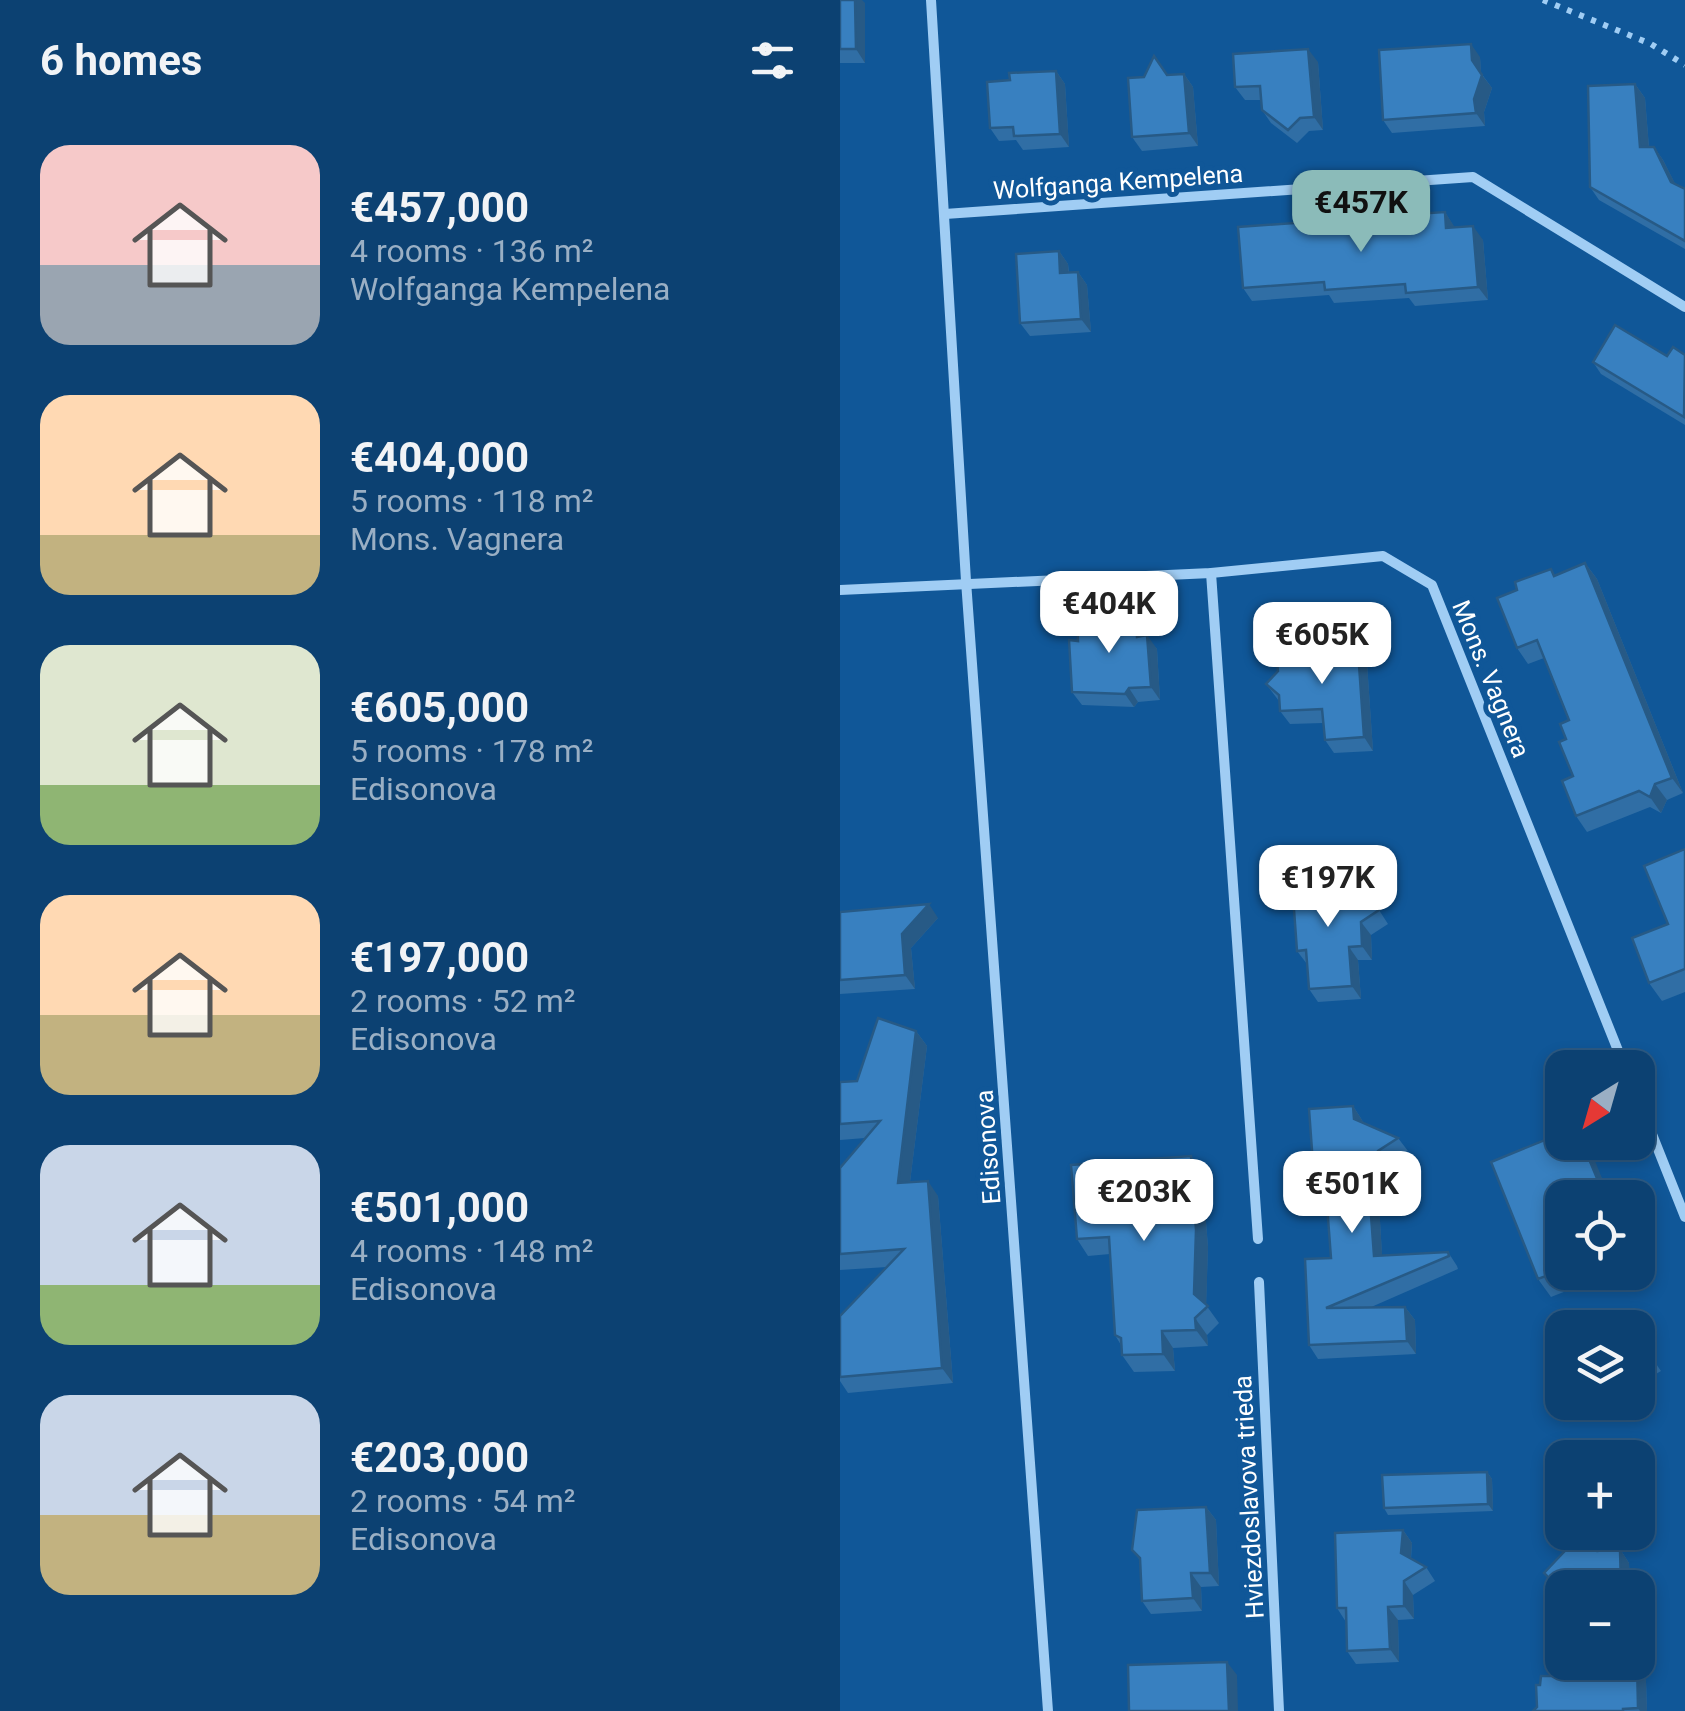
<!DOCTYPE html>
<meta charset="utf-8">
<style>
:root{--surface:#0c4172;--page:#154877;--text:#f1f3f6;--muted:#9aafc4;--line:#2c5a84;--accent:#8bbbb9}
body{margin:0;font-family:Roboto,sans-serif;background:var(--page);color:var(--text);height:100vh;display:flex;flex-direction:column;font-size:38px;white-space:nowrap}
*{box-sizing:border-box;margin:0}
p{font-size:32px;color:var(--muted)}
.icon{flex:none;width:55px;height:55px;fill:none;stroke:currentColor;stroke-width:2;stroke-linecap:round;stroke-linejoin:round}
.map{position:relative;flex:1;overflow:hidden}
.sheet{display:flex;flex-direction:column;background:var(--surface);width:840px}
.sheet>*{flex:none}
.needle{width:65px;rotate:217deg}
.buttons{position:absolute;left:705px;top:1050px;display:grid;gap:20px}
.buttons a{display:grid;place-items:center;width:110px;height:110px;border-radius:20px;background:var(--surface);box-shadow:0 5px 15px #0003,0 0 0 2px var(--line);font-size:50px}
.price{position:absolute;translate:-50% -85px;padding:0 22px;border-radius:20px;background:#fff;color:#222;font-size:32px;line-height:65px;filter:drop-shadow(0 2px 5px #0008)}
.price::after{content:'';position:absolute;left:50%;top:60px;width:30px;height:22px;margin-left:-15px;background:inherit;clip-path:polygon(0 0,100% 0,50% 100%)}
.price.on{background:var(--accent);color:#111}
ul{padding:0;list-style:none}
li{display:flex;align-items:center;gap:30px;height:250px;padding:0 40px}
li span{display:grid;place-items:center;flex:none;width:280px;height:200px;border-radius:30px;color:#555}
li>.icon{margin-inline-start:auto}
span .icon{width:120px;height:120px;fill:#fffc;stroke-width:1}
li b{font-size:42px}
h2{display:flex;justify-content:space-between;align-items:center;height:120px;padding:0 40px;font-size:42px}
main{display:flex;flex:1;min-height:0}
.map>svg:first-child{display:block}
</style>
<main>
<section class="sheet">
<h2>6 homes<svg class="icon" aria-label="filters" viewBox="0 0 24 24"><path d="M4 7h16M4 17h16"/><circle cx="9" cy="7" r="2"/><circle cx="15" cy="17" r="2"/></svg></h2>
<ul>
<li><span style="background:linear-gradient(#f6c9c9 60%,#9aa5b1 0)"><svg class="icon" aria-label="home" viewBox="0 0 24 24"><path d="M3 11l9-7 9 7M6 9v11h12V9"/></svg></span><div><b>€457,000</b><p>4 rooms · 136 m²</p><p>Wolfganga Kempelena</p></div></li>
<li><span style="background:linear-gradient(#ffd9b3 70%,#c2b280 0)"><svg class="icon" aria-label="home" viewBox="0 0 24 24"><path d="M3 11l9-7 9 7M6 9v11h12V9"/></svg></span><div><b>€404,000</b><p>5 rooms · 118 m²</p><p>Mons. Vagnera</p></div></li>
<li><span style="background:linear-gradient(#dfe7d0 70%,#8fb573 0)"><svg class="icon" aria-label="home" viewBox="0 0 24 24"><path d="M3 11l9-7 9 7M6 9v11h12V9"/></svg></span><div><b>€605,000</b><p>5 rooms · 178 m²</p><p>Edisonova</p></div></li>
<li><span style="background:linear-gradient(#ffd9b3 60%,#c2b280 0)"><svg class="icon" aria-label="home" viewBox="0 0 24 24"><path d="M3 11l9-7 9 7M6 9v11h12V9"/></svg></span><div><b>€197,000</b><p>2 rooms · 52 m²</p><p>Edisonova</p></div></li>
<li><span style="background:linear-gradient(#c9d6e8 70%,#8fb573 0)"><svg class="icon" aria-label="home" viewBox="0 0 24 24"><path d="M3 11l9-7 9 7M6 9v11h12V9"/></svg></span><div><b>€501,000</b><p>4 rooms · 148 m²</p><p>Edisonova</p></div></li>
<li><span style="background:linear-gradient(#c9d6e8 60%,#c2b280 0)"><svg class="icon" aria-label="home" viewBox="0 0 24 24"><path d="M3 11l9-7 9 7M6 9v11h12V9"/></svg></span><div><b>€203,000</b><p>2 rooms · 54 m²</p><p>Edisonova</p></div></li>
</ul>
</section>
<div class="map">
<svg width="845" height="1711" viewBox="0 0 845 1711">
<rect width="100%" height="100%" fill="#105798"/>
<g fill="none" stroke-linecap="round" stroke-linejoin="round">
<path stroke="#a0cdf4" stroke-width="6" stroke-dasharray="5 8" stroke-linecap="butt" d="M703,0L811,44L845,65"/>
<g stroke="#a0cdf4" stroke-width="10">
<path d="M91,0L126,581L208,1711"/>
<path d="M105,214L633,177L845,307"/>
<path d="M371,573L418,1239"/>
<path d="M0,590L371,573L543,556L592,585L785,1068"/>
<path d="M798,1099L845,1217"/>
<path d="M419,1282L439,1711"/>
</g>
</g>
<g fill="#306ea5">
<path d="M0,0L25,3V63H0Z"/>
<path d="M640,57L641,73L652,88L644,112L645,126L552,133L543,120Z"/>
<path d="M478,62L483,130L469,131L457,143L431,123L422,110L421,100H405L395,87Z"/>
<path d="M216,71L225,84L229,147L183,150L176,140L159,141L150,128L170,80Z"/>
<path d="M344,74L353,87L358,146L302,151L292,137L328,75Z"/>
<path d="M795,84L805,98L809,147H814L823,160L835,184L845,189V249L759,200L750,187Z"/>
<path d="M605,212L614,227L643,240L648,300L575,306L569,298L494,303L489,295L412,301L403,288L488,229L561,222Z"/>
<path d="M219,251L228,264L229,272H238L247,285L251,332L190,336L180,323Z"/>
<path d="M845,355V425L761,374L753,362Z"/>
<path d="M745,563L757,579L843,793L827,800L821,813L810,807L747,832L736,816L733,776L726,739L729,720L704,658L688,664L677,648L716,576Z"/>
<path d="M304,627L305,636L317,649L320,700L298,702L294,707L242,705L232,692L238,641Z"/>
<path d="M503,651L527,663L533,751L494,753L485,740L483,723L450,724L440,711L439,701L426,684Z"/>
<path d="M845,849V992L822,1001L809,983L828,924Z"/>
<path d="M506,892L539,910L548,924L531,935L532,960H518L521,999L478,1002L469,989L467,964L457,951Z"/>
<path d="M0,912L98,918L71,948L75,989L0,994Z"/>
<path d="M76,1031L87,1046L70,1182L98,1196L113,1383L8,1393L0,1381V1316L47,1267L0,1270V1168L25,1138L0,1140V1082L17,1081Z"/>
<path d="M513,1106L522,1120L523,1123L558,1138L568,1151L547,1164L549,1187L538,1188L542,1255L608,1252L617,1266L618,1269L529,1308L565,1307L575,1320L576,1354L478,1359L469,1345L491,1258L486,1191L483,1192L474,1178Z"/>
<path d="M722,1133V1142H746L770,1198H722V1272H774L711,1297L698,1279L651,1162Z"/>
<path d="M351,1156L362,1172L368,1247L366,1305L379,1323L367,1335L368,1346L333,1348L335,1371L294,1372L282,1355L281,1345L275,1335L270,1254L248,1256L237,1239Z"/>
<path d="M788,1325L790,1328H722V1402H798V1338V1350L812,1358L821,1371L799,1384V1404L721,1405L711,1392L710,1327Z"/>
<path d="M647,1472L652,1479L653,1511L548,1515L544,1508Z"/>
<path d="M366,1507L376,1520L379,1586L361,1587L362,1611L311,1614L302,1601L300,1560L292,1550Z"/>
<path d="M563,1530L572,1543L571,1559L586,1567L595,1581L573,1595L574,1619L558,1620L559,1662L516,1664L507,1651L506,1622L497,1608Z"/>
<path d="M780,1549L789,1563L790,1588H722L798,1662V1612L804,1621L807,1711H693L697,1707L700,1685L718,1676L714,1587L704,1573L757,1551Z"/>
</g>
<g fill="#275a86">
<path d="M15,0H22L25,3V63L16,49Z"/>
<path d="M631,44L640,57L641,73L632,60Z"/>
<path d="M468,49L478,62L483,130L474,117Z"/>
<path d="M216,71L225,84L229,147L220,134Z"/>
<path d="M344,74L353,87L358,146L349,133Z"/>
<path d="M642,75L652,88L644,112L645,126L636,113L634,99Z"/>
<path d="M795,84L805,98L810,160L800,147Z"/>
<path d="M814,147L823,160L841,195L831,182Z"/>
<path d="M605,212L614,226L615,241L606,228Z"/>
<path d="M633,226L643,240L648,300L638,287Z"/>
<path d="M219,251L228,264L230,286L220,273Z"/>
<path d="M238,272L247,285L251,332L241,319Z"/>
<path d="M745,563L757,579L843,793L832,778Z"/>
<path d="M295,614L304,627L306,650L297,637Z"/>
<path d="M307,635L317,649L320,700L311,687Z"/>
<path d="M518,650L527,663L533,751L524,737Z"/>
<path d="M289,688L298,702L294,707L285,694Z"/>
<path d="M815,784L827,800L821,813L810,797Z"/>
<path d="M89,904L98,918L71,948L75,989L65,975L62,934Z"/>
<path d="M521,922L531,935L532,960L522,946Z"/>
<path d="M509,947L518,960L521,999L512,986Z"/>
<path d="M76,1031L87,1046L68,1198L58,1183Z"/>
<path d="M513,1106L522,1120L524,1133L514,1119Z"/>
<path d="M742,1142H746L749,1146L770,1198H767L761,1188Z"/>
<path d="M538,1151L547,1164L549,1187L539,1174Z"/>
<path d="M351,1156L362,1172L368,1247L366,1311L354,1294Z"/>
<path d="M528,1174L538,1188L543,1269L534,1256Z"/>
<path d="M88,1181L98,1196L113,1383L102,1368Z"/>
<path d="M565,1307L575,1320L576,1354L567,1341Z"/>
<path d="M355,1318L367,1335L368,1346L356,1330Z"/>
<path d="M322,1331L333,1348L335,1371L323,1354Z"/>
<path d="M647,1472L652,1479L653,1511L648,1504Z"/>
<path d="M366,1507L376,1520L379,1586L370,1573Z"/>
<path d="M563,1530L572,1543L570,1567L561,1553Z"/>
<path d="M780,1549L789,1563L790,1588H781Z"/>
<path d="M351,1573L361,1587L362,1611L353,1598Z"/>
<path d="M564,1581L573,1595L574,1619L564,1606Z"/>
<path d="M548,1607L558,1620L559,1662L550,1649Z"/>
<path d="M798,1612L804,1621L807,1711H800L798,1708Z"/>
<path d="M387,1662L397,1675L398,1711H389Z"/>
</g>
<g fill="#3880c0" stroke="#275a86" stroke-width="2.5">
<path d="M0,0H15L16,49H0Z"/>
<path d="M631,44L632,60L642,75L634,99L636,113L543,120L539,50Z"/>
<path d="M468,49L474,117L460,118L448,130L422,110L420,86L395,87L393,54Z"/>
<path d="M314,56L327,75L344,74L349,133L292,137L288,78L304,77Z"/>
<path d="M216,71L220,134L174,136L173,127L150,128L147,82L170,80L169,73Z"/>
<path d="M795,84L800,147H814L831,182L845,189V241L750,187L748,86Z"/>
<path d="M605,212L606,228L633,226L638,287L566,293L565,284L485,290L484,282L403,288L398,227L483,221V229L561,222L560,215Z"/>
<path d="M219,251L220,273L238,272L241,319L180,323L176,254Z"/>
<path d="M775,325L827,356L833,347L845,355L844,417L753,362Z"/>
<path d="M745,563L832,778L815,784L810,797L799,791L736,816L722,781L733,776L719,742L726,739L720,724L729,720L697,640L677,648L657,598L677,590L675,582L711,569L714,576Z"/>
<path d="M295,614L297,637L307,635L311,687L289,688L285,694L232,692L229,640L238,641L237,618Z"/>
<path d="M496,642L497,651L518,650L524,737L485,740L482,709L440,711L439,695L426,684L438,671L436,655L451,654L450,645Z"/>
<path d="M845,849V969L809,983L792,938L828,924L804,866Z"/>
<path d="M497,878V887L539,910L521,922L522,946L509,947L512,986L469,989L466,950L457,951L452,882Z"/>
<path d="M89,904L62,934L65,975L0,980V912Z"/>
<path d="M38,1018L76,1031L58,1183L88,1181L102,1368L0,1377V1316L64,1249L0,1254V1168L40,1121L0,1124V1082L17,1081Z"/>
<path d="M513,1106L514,1119L558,1138L538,1151L539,1174H528L534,1256L608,1252L609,1256L486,1308L565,1307L567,1341L469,1345L465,1259L491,1258L485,1178H474L469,1109Z"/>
<path d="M722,1133V1142H742L761,1188L740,1198H722V1270L698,1279L651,1162Z"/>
<path d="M351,1156L356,1230L354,1294L368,1306L355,1318L356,1330L322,1331L323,1354L282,1355L281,1338L275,1335L269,1237L237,1239L231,1165Z"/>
<path d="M788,1325L789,1328H722V1392H711L710,1327Z"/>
<path d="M798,1349L812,1358L798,1367Z"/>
<path d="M647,1472L648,1504L544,1508L542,1475Z"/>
<path d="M366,1507L370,1573H351L353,1598L302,1601L300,1558L292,1550L297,1510Z"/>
<path d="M563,1530L561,1553L586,1567L564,1581V1606L548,1607L550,1649L507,1651L506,1608H497L495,1533Z"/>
<path d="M740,1535L757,1551L780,1549L781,1588H722V1662H797L798,1708L783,1709V1711H693L697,1707L696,1685H700L701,1676H718L714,1583L704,1573Z"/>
<path d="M387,1662L389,1711H289L288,1665Z"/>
</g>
<g text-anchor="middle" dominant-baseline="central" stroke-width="10" stroke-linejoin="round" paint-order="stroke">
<g font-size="25" fill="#fff" stroke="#105798">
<text transform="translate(278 182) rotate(-4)">Wolfganga Kempelena</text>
<text transform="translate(651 679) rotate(68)">Mons. Vagnera</text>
<text transform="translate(148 1147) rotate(-94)">Edisonova</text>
<text transform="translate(409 1497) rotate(-93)">Hviezdoslavova trieda</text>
</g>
</g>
</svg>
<div class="buttons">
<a><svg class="needle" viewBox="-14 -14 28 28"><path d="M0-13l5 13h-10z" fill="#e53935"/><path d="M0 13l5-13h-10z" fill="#9aafc4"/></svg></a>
<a><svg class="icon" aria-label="locate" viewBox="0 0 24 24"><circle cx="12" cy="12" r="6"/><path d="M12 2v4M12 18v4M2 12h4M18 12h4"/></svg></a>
<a><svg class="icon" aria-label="layers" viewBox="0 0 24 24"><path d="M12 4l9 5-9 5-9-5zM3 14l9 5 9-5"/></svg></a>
<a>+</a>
<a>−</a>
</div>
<b class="price on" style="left:521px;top:255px">€457K</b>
<b class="price" style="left:269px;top:656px">€404K</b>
<b class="price" style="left:482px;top:687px">€605K</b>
<b class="price" style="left:488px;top:930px">€197K</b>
<b class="price" style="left:512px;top:1236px">€501K</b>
<b class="price" style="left:304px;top:1244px">€203K</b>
</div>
</main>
